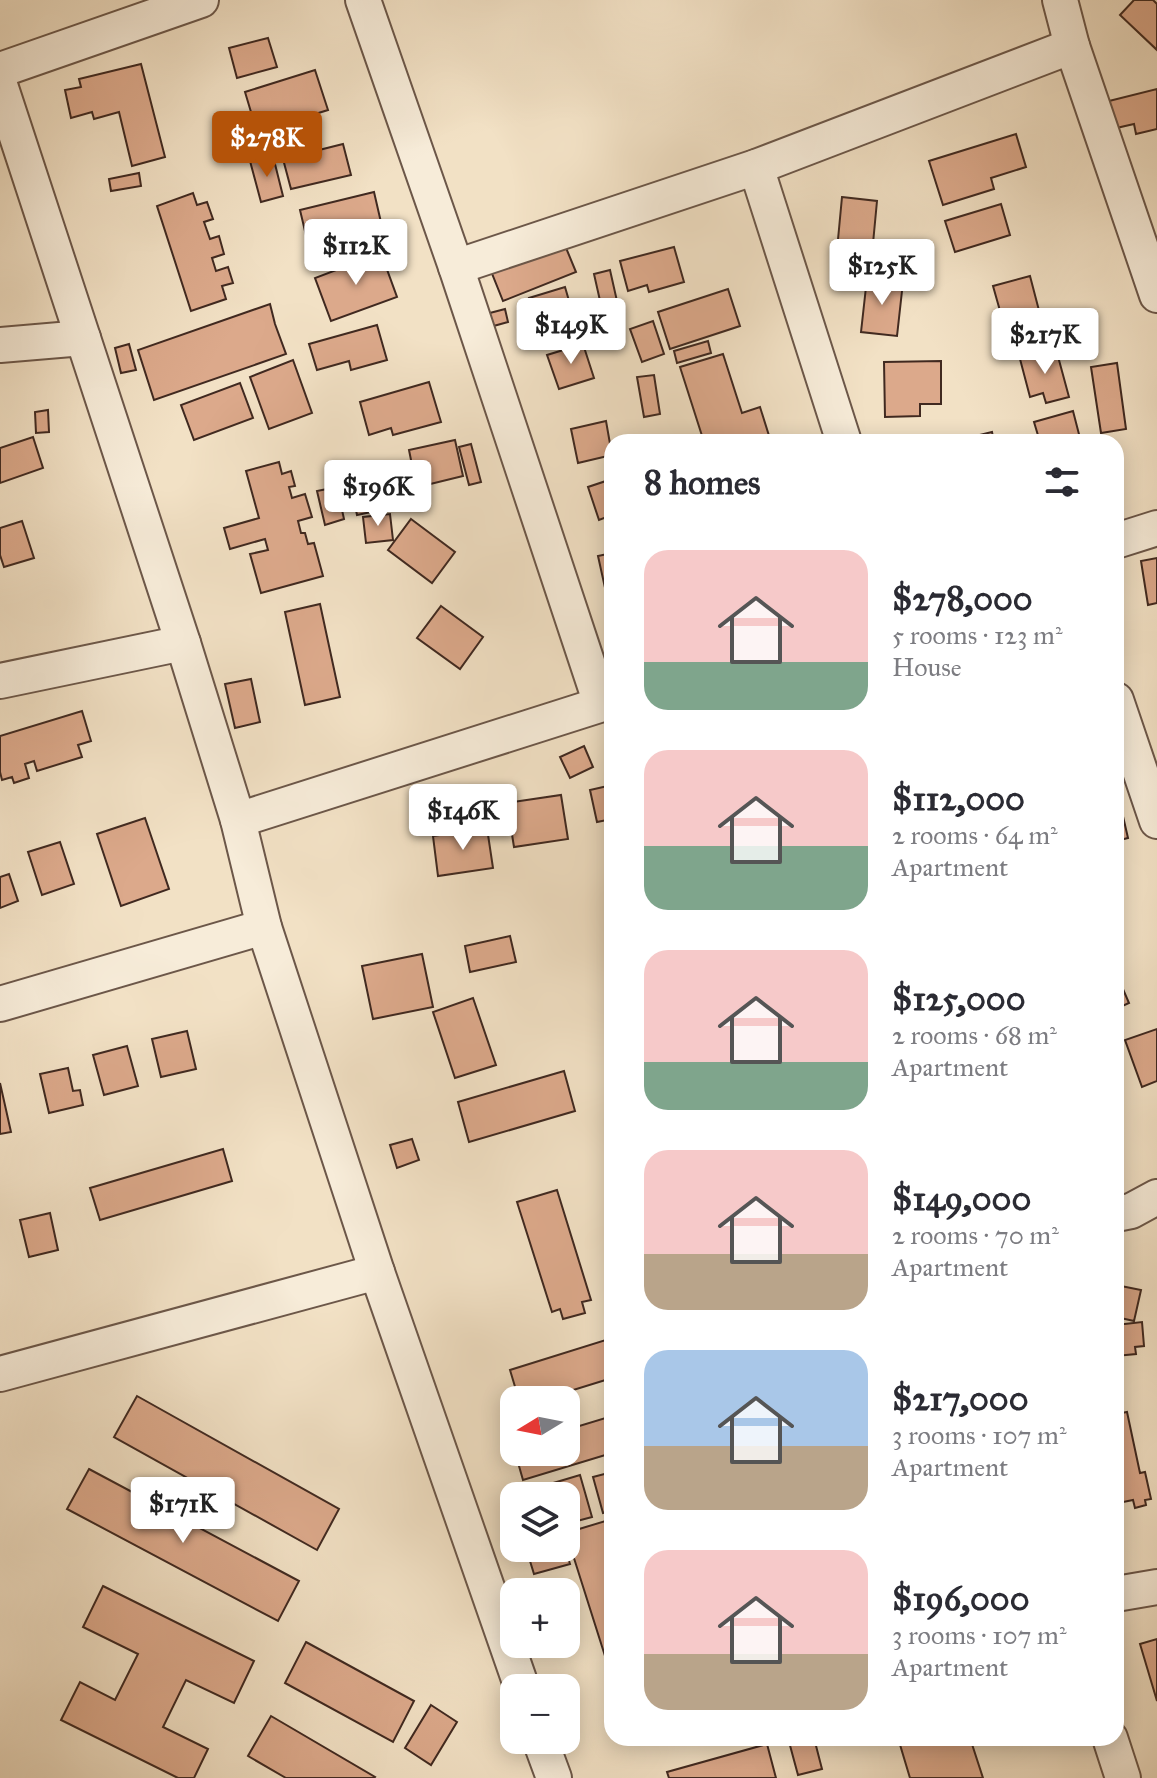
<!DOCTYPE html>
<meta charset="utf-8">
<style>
:root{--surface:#fff;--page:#f7f7f7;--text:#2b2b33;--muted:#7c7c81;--accent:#b45309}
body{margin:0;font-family:"IM FELL Great Primer",serif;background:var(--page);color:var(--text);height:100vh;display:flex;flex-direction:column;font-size:30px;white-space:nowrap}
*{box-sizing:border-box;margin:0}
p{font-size:26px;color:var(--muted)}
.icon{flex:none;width:44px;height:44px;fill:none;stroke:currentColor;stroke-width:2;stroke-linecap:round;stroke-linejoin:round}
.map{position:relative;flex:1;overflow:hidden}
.side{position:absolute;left:604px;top:434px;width:520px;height:1312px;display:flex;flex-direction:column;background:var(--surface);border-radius:24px;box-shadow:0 4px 20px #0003}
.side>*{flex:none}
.needle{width:52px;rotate:260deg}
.tools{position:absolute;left:500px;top:1386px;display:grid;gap:16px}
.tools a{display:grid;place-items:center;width:80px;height:80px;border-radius:16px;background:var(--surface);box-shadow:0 4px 20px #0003;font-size:40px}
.price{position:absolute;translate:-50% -68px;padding:0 18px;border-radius:8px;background:#fff;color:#222;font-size:26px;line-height:52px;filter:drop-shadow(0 2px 4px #0008)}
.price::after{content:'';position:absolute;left:50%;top:48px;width:24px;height:18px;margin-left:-12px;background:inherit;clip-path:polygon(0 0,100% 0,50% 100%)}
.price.selected{background:var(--accent);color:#fff}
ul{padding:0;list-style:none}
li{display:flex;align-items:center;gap:24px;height:200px;padding:0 40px}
li span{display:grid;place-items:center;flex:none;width:224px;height:160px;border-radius:24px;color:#555}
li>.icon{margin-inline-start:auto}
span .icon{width:96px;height:96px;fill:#fffc;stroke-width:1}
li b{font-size:34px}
h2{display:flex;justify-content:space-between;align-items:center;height:96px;padding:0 40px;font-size:34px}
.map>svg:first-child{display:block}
</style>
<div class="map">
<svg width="1157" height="1778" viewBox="0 0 1157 1778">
<rect width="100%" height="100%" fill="#f2e1c5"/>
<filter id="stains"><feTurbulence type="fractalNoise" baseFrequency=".0025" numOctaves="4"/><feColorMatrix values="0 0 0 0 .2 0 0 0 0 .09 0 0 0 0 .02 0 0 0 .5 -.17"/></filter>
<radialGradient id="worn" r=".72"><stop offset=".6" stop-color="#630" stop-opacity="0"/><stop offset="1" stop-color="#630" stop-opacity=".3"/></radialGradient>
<g fill="#dca98b" stroke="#402920" stroke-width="2">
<path d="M1134,0H1153L1157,4V50L1120,15Z"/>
<path d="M268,38L277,67L237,78L229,48Z"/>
<path d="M141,64L165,157L132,166L119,112L94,119L92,112L71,118L65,90L81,87L79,79Z"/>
<path d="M315,70L328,110L257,132L245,92Z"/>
<path d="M1157,89V129L1136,134L1134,124L1112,129L1105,102Z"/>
<path d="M1016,134L1026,167L991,178L994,189L943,205L929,161Z"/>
<path d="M343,144L351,175L291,189L283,159Z"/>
<path d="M273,156L283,196L261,202L250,161Z"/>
<path d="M139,173L141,186L111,191L109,179Z"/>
<path d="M374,192L383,231L309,248L300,210Z"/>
<path d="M193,193L197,205L207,202L213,219L204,222L210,239L219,236L224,254L212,258L216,271L228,267L233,283L222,286L226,299L191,311L157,206Z"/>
<path d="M842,197L877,201L872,254L837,250Z"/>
<path d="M1001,204L1010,235L955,252L945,221Z"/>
<path d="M564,243L576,272L503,301L491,271Z"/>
<path d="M674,247L684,282L649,292L647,285L628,291L620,261Z"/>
<path d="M381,253L397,297L331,321L315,278Z"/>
<path d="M610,270L619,310L603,314L594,274Z"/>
<path d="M1030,276L1042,322L1006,332L993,286Z"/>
<path d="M867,278L903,282L897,336L861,332Z"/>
<path d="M565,287L574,318L537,328L529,298Z"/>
<path d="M728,289L740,326L670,349L658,312Z"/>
<path d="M270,304L275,324L286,354L154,400L138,350Z"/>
<path d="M505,309L508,322L490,327L486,314Z"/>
<path d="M653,321L664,354L642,362L630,329Z"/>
<path d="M377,325L387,360L351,370L349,361L317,370L309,344Z"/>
<path d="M708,341L711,353L677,363L674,351Z"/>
<path d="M129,344L136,370L121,373L115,348Z"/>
<path d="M583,344L594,378L559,389L547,355Z"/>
<path d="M1056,349L1069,397L1046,403L1043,393L1030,397L1020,359Z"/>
<path d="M723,354L742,413L760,407L771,442H704L680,367Z"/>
<path d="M293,360L312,413L269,429L250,377Z"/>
<path d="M941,361V404H920V416L885,417L884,362Z"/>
<path d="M1117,363L1126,429L1101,433L1091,367Z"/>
<path d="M654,375L660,414L644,417L637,377Z"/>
<path d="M429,382L441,422L393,435L391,428L369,435L360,402Z"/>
<path d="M240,383L253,418L194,440L181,405Z"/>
<path d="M48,410L49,432L36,433L35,412Z"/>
<path d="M1073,411L1081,442H1040L1034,422Z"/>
<path d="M606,421L612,455L578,463L571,429Z"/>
<path d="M992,432L994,442H963V439Z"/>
<path d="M33,437L43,468L0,483V448Z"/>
<path d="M455,440L463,476L418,487L421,500L394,505L388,475L413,470L409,450Z"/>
<path d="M471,444L481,482L469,485L459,447Z"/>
<path d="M279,462L282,474L291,471L295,486L289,487L292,498L305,494L312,517L298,521L301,533H305L308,544L314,543L323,576L261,593L250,554L268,550L265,539L230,549L224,528L259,518L246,471Z"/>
<path d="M384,475L390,508L357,515L350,482Z"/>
<path d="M612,479V515L599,520L588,487Z"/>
<path d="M337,487L344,519L325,525L317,491Z"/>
<path d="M390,514L393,540L366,543L363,517Z"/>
<path d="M411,519L455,552L432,583L388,550Z"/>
<path d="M22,521L34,558L4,567L0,555V528Z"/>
<path d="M612,553V605L609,606L598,556Z"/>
<path d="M1157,558V603L1148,605L1141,561Z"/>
<path d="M320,604L340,697L305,705L285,612Z"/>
<path d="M441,606L483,637L460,669L417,638Z"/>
<path d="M251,679L260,722L235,728L225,684Z"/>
<path d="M82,711L91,741L78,745L82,757L37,771L34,761L25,764L29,778L14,783L12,777L2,780L0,772V736Z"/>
<path d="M584,746L593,767L570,778L560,757Z"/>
<path d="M612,785V819L597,822L590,790Z"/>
<path d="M561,795L568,839L514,847L507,803Z"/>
<path d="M1122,812L1128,838L1116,841V814Z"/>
<path d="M145,818L169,889L121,906L97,834Z"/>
<path d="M487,828L493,868L438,876L433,836Z"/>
<path d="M60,842L74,884L42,895L28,852Z"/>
<path d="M9,874L18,901L0,908V877Z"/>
<path d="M510,936L516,962L470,972L465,946Z"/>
<path d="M422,954L433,1007L373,1019L362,966Z"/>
<path d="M1116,973L1129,1003L1116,1009Z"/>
<path d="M473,998L496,1065L455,1078L433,1012Z"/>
<path d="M1157,1029V1081L1142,1087L1125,1040Z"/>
<path d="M187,1031L196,1069L161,1077L152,1039Z"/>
<path d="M127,1046L138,1086L104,1095L93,1055Z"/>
<path d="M68,1068L73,1091L80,1090L83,1105L49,1113L40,1074Z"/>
<path d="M564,1071L575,1111L469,1142L458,1102Z"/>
<path d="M0,1083L11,1132L0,1134Z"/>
<path d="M412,1139L419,1160L397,1168L390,1145Z"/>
<path d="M223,1149L232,1181L100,1220L90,1188Z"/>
<path d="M557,1190L591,1300L582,1302L585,1313L563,1319L560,1309L552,1312L517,1202Z"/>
<path d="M50,1213L58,1250L29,1257L20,1220Z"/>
<path d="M1116,1285L1141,1290L1134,1321L1116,1317Z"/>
<path d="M1142,1322L1144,1346L1135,1347L1136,1354L1116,1356V1325Z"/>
<path d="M612,1338V1378L541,1400H519L510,1370Z"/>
<path d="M137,1396L339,1509L317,1550L114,1437Z"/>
<path d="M1127,1412L1140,1473L1145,1472L1151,1499L1145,1500L1146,1505L1135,1508L1133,1500L1123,1502V1505L1116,1506V1414Z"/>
<path d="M612,1416V1453L523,1480L515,1452H566V1430Z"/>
<path d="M89,1469L299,1581L278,1621L67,1509Z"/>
<path d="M612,1472V1511L603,1513L593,1477Z"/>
<path d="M580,1475L592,1517L566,1524V1496H524L523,1492Z"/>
<path d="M612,1519V1678L566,1533Z"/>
<path d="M526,1548H565L570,1564L534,1574Z"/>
<path d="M103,1586L254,1661L234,1703L186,1680L163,1727L208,1749L194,1778H178L61,1720L80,1682L115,1700L138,1654L83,1627Z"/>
<path d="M1157,1639V1701L1140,1644Z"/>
<path d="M306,1642L414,1701L393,1742L285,1683Z"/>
<path d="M431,1705L457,1722L431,1765L405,1748Z"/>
<path d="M271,1716L375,1777L374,1778H286L248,1756Z"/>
<path d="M788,1738H814L822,1769L798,1775Z"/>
<path d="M898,1738H970L983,1778H910Z"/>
<path d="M767,1744L776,1778H669L667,1772Z"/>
</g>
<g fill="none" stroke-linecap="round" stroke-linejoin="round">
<defs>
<g id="minor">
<path d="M363,0L456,267L601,704"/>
<path d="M1060,0L1072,46"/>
<path d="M0,70L201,0"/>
<path d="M0,85L183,643L238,820L264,927L377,1272L522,1688"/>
<path d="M756,167L844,442"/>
<path d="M456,267L756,167L1072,46L1157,295"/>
<path d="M0,345L83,338"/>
<path d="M1116,541L1157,528"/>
<path d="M0,681L183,643"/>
<path d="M1116,700L1157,821"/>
<path d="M238,820L612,701"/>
<path d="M0,1004L264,927"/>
<path d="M1116,1214L1131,1211L1157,1197"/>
<path d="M0,1374L377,1272"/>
<path d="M1116,1594L1157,1587"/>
<path d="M1110,1738L1123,1778"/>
<path d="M540,1740L554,1778"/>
</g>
</defs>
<use href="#minor" stroke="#6c5749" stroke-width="38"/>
<use href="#minor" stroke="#f7ecd9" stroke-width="34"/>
</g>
<rect width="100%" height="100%" filter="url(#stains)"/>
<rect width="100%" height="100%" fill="url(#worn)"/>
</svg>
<div class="tools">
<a><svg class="needle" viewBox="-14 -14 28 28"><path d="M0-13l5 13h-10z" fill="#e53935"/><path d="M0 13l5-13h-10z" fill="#7c7c81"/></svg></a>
<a><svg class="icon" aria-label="layers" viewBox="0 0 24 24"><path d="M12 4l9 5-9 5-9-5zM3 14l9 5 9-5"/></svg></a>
<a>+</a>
<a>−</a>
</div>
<b class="price selected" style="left:267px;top:179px">$278K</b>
<b class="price" style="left:356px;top:287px">$112K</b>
<b class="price" style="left:882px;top:307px">$125K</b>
<b class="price" style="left:571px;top:366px">$149K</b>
<b class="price" style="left:1045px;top:376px">$217K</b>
<b class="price" style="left:378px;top:528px">$196K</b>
<b class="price" style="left:463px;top:852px">$146K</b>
<b class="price" style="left:183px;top:1545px">$171K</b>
<section class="side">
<h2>8 homes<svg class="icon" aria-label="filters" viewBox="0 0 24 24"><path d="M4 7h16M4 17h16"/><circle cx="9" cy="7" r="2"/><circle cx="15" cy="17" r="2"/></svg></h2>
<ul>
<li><span style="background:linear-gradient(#f6c9c9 70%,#7fa58c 0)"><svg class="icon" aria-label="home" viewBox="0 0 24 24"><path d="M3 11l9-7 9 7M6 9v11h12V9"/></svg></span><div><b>$278,000</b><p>5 rooms · 123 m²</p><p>House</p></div></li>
<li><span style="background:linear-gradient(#f6c9c9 60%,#7fa58c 0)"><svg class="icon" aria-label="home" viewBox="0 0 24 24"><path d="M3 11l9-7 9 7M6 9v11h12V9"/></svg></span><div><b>$112,000</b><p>2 rooms · 64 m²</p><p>Apartment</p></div></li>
<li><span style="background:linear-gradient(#f6c9c9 70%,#7fa58c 0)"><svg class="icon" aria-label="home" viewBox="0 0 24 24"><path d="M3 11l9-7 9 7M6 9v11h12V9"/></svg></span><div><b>$125,000</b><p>2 rooms · 68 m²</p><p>Apartment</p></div></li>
<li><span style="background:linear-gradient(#f6c9c9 65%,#b9a48a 0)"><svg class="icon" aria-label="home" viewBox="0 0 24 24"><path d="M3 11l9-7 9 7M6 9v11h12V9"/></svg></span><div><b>$149,000</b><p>2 rooms · 70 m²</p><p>Apartment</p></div></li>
<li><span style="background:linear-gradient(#a9c7e8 60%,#b9a48a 0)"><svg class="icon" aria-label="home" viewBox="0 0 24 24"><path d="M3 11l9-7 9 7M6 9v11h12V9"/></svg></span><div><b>$217,000</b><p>3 rooms · 107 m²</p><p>Apartment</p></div></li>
<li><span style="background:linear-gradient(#f6c9c9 65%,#b9a48a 0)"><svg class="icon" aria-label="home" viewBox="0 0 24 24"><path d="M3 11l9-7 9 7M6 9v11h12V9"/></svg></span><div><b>$196,000</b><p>3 rooms · 107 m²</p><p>Apartment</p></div></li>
</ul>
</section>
</div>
